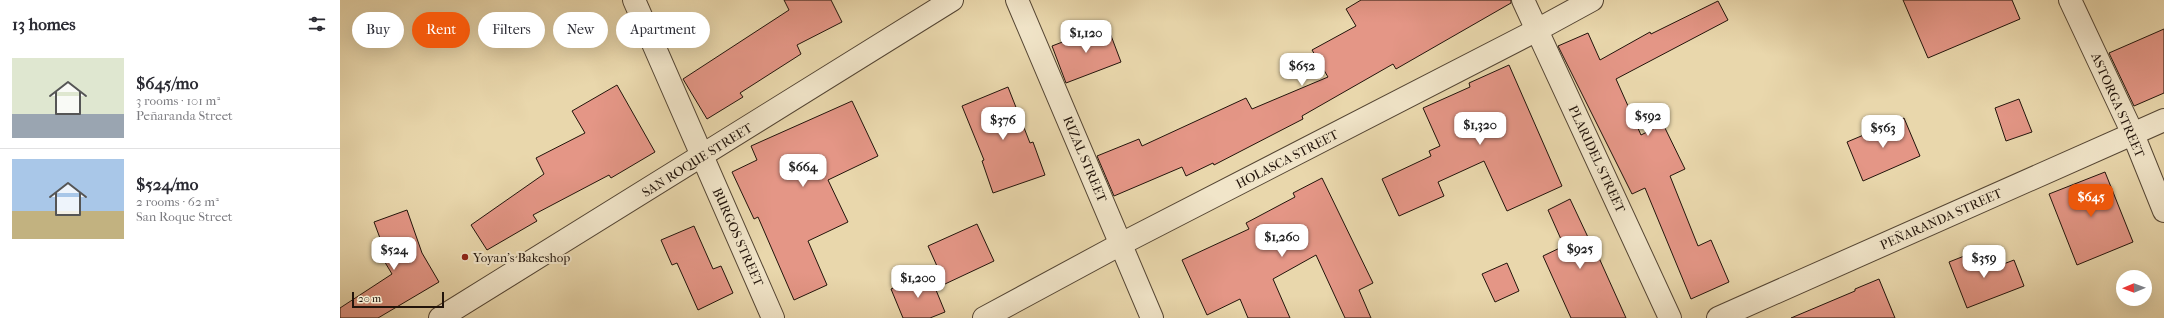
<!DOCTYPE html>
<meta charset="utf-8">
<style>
:root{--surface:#fff;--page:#f7f7f7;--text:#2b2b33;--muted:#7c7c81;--line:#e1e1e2;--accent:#ea580c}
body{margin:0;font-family:"IM FELL French Canon",serif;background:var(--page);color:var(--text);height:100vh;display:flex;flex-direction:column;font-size:15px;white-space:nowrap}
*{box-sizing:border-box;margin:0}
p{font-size:13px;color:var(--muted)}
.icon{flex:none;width:22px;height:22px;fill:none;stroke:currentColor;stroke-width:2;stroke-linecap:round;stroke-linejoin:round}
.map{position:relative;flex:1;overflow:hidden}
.panel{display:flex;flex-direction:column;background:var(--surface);width:340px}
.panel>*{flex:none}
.top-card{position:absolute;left:12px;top:12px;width:380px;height:36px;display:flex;gap:8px}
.needle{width:26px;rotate:269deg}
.fabs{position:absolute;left:1776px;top:270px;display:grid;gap:8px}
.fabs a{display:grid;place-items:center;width:36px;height:36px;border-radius:50%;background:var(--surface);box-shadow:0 4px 16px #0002;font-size:20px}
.scale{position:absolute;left:12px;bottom:10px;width:92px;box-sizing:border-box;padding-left:4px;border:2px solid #22140b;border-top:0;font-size:11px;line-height:14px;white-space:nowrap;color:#22140b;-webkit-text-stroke:3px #f1e5c9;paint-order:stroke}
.price{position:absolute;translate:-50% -34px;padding:0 9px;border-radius:8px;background:#fff;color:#222;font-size:13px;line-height:26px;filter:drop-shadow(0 1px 2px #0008)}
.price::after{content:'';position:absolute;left:50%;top:24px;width:12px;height:9px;margin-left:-6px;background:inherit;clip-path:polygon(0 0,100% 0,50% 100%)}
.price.on{background:var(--accent);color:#fff}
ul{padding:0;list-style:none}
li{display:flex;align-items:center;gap:12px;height:100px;padding:0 12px}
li+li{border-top:1px solid var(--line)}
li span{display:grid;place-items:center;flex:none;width:112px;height:80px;border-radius:0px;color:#555}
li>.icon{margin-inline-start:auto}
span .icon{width:48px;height:48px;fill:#fffc;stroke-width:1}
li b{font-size:17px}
h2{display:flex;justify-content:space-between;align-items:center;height:48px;padding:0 12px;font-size:17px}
.chip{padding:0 14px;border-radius:18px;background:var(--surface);box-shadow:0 4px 16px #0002;font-size:14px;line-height:36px}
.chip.on{background:var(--accent);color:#fff}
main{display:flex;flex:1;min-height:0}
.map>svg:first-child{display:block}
</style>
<main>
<section class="panel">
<h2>13 homes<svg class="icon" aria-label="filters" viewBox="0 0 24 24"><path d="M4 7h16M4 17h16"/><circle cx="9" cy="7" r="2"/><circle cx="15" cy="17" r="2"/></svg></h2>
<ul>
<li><span style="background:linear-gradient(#dfe7d0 70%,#9aa5b1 0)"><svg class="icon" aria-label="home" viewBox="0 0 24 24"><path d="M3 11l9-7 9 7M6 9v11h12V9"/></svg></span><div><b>$645/mo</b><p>3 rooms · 101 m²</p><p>Peñaranda Street</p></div></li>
<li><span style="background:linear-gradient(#a9c7e8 65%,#c2b280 0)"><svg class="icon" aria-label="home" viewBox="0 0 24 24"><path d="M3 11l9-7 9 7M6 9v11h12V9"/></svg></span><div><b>$524/mo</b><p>2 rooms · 62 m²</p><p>San Roque Street</p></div></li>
</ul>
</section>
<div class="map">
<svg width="1824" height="318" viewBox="0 0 1824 318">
<rect width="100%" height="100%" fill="#e9d7ac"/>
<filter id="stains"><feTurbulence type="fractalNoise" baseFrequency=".005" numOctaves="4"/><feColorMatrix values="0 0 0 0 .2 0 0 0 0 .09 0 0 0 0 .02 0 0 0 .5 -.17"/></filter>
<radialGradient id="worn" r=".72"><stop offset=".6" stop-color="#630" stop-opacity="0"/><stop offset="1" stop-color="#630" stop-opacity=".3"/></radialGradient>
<g fill="#e49686" stroke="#22140b">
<path d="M444,0H491L502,22L457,45L461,54L400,93L403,97L367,119L343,79L449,10Z"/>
<path d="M1021,0H1171V3L1056,69L1053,64L962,116L963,119L874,165L873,163L846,176L842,167L774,196L757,156L799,139L802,146L906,98L912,109L988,77L972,50L1016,26L1006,9Z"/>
<path d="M1563,0H1672L1680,19L1588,58Z"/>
<path d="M1378,1L1388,20L1276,79L1301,135L1323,124L1345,169L1330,176L1358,246L1371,240L1389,282L1351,299L1305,188L1292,194L1218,46L1248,33L1260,60L1310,32L1311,34Z"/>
<path d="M767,25L781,62L726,83L712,46Z"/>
<path d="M1824,29V93L1794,106L1769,53Z"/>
<path d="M1169,65L1222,186L1167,211L1144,161L1098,182L1104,196L1059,216L1042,179L1091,156L1089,151L1100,146L1083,108L1130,87L1129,83Z"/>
<path d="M277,85L315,152L271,178L269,175L193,215L197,221L147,250L131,225L204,174L196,158L245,133L232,111Z"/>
<path d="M668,87L690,143L693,142L705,175L653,193L642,161L644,160L622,106Z"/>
<path d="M1679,99L1692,132L1666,141L1655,108Z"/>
<path d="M512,101L538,156L488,180L508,222L468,241L487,285L454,300L418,217L414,219L392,172L417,160L411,146Z"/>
<path d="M1564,118L1580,156L1523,181L1507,142Z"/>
<path d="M1765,172L1793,242L1737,265L1709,194Z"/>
<path d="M982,178L1033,283L1019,290L1031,318H1005L976,255L933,279L950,318H908L900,299L867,315L842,260L909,229L906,223L955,197L953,193Z"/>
<path d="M1230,199L1254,250L1255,249L1286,318H1231L1203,256L1224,246L1208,210Z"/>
<path d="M67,210L82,253L99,282L38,318H0V308L52,274L43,259L47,257L34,222Z"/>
<path d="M637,224L654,261L605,284L588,246Z"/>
<path d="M354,226L373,269L381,266L393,293L358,310L337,263L332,265L321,240Z"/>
<path d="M1637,251L1645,271L1674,260L1684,286L1627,308L1609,262Z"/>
<path d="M1167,263L1179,291L1155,302L1142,274Z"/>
<path d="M589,273L605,312L590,318H563L551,289Z"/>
<path d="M1539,279L1555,318H1451L1515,291V289Z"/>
</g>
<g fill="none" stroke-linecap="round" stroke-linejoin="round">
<defs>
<g id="minor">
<path d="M294,0L433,318"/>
<path d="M677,0L812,318"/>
<path d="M1183,0L1330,318"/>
<path d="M1730,0L1793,134L1824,211"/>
<path d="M100,318L612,0"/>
<path d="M644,318L781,244L1197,30L1252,0"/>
<path d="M1378,318L1824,120"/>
</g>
</defs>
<use href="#minor" stroke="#544533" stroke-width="24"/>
<use href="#minor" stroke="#f1e5c9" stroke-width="22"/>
</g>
<circle fill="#8f2418" stroke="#f1e5c9" stroke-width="1.5" cx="125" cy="257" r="4"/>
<g text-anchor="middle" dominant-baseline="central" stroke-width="4" stroke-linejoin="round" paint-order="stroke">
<g font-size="13" fill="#22140b" stroke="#f1e5c9">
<text transform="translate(1778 105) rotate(66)">ASTORGA STREET</text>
<text transform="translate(745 159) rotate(67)">RIZAL STREET</text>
<text transform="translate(947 159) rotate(-27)">HOLASCA STREET</text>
<text transform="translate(1257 159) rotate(65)">PLARIDEL STREET</text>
<text transform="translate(357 160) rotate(-32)">SAN ROQUE STREET</text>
<text transform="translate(1601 219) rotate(-24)">PEÑARANDA STREET</text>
<text transform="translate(398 237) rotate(66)">BURGOS STREET</text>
</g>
<g font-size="13" fill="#22140b" stroke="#f1e5c9" text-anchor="start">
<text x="133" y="257">Yoyan's Bakeshop</text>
</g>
</g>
<rect width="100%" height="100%" filter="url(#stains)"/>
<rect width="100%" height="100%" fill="url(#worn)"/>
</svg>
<div class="fabs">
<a><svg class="needle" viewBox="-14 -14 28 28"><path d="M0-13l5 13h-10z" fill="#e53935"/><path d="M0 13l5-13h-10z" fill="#7c7c81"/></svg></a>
</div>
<div class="scale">20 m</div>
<b class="price" style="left:746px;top:54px">$1,120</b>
<b class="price" style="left:962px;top:87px">$652</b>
<b class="price" style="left:1308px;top:137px">$592</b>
<b class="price" style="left:663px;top:141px">$376</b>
<b class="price" style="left:1140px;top:146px">$1,320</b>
<b class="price" style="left:1543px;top:149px">$563</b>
<b class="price" style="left:463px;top:188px">$664</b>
<b class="price on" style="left:1751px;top:218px">$645</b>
<b class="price" style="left:942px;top:258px">$1,260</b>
<b class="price" style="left:1240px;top:270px">$925</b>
<b class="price" style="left:54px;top:271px">$524</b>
<b class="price" style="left:1644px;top:279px">$359</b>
<b class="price" style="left:578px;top:299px">$1,200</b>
<div class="top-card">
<a class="chip">Buy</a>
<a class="chip on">Rent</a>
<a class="chip">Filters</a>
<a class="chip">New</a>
<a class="chip">Apartment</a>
</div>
</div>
</main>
